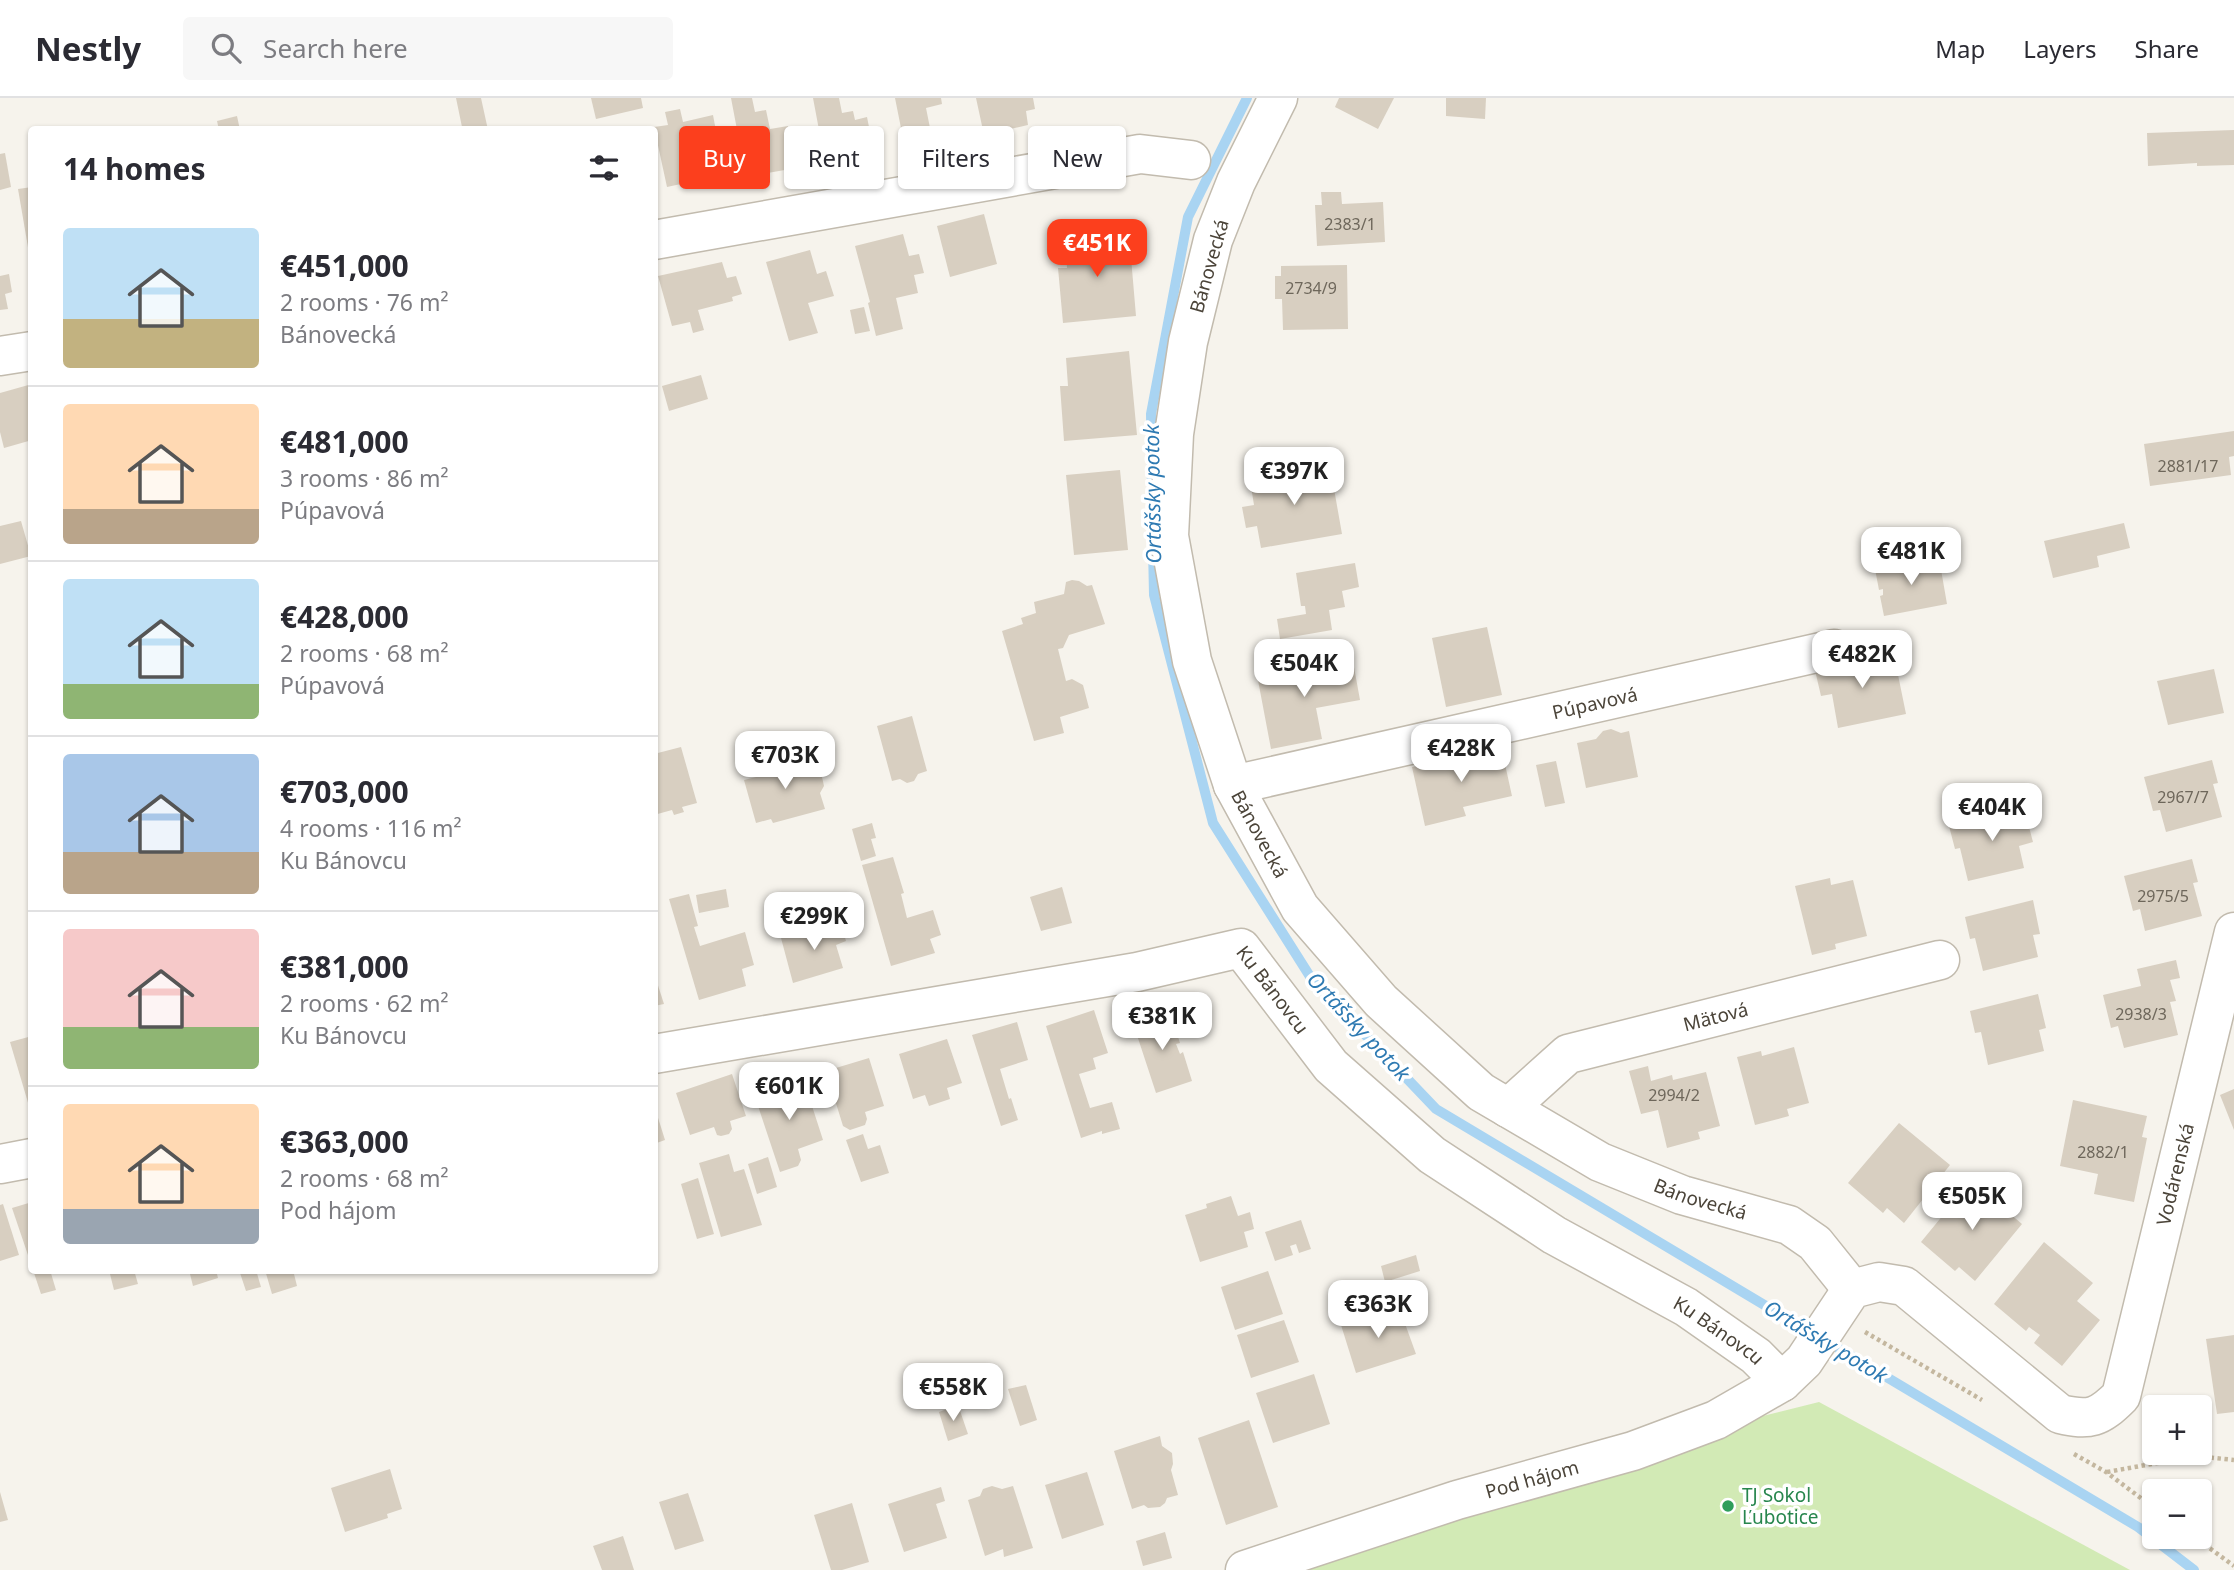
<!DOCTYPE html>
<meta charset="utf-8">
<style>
:root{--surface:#fff;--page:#f7f7f7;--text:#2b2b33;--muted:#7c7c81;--line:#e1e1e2;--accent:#fc3f1d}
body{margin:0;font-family:"Noto Sans",sans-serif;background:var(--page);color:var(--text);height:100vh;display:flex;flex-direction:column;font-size:26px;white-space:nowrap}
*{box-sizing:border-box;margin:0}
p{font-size:23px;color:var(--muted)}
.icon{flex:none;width:38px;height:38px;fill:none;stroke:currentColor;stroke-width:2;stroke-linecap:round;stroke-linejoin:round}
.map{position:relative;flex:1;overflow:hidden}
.side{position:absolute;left:28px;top:28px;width:630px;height:1148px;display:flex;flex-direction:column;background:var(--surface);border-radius:7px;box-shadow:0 2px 5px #0004}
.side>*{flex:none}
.top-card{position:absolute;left:679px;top:28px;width:665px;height:63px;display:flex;gap:14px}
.controls{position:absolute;left:2142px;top:1297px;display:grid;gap:14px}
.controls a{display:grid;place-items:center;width:70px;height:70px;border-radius:7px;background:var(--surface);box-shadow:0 2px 5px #0004;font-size:35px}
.price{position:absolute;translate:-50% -60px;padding:0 16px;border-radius:14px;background:#fff;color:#222;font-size:23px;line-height:46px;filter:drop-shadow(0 2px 4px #0008)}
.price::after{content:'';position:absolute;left:50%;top:42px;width:21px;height:16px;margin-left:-10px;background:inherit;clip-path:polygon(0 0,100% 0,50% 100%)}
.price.active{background:var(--accent);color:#fff}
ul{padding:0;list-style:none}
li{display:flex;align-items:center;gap:21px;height:175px;padding:0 35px}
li+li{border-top:2px solid var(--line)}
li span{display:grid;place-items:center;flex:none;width:196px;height:140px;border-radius:7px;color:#555}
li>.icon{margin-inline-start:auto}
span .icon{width:84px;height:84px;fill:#fffc;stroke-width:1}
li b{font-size:30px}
h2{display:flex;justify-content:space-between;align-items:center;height:84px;padding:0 35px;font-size:30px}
.chip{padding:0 24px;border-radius:7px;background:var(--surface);box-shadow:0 2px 5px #0004;font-size:24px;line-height:63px}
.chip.active{background:var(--accent);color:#fff}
header{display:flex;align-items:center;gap:42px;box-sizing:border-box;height:98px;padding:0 35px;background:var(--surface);border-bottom:2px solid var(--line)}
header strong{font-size:33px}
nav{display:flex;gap:38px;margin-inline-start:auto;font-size:24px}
.search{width:490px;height:63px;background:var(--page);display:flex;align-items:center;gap:18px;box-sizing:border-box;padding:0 24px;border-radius:7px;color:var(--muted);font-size:26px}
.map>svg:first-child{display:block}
</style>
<header>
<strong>Nestly</strong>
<div class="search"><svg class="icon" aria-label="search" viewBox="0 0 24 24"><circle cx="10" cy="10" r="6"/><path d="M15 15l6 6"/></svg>Search here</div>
<nav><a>Map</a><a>Layers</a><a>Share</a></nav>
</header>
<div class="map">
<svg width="2234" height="1472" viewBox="0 0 2234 1472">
<rect width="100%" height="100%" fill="#f6f3ec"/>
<path fill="#d2eab5" d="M1819,1304L2130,1472H1257L1634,1350Z"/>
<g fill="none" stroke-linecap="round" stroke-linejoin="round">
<g stroke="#a9d4f2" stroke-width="10">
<path d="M1152,399L1151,316L1188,119L1247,0"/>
<path d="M1153,449L1154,497L1213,725L1311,880L1436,1011L1813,1236"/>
<path d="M1826,1243L2138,1429L2194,1472"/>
</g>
</g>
<g fill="#d8cfc1">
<path d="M456,0H481L488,32H469L468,28L462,29Z"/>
<path d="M591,0H641L643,10L596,21Z"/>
<path d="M731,0H752L755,14L766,12L770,31L788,28L796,70L746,79Z"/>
<path d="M813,0H839L842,15L853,13L855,22L867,19L875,59L826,69Z"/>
<path d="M895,0H941L942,6L926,10L933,45L905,50Z"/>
<path d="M976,0H1033L1035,11L1026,13L1028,27L984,37Z"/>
<path d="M1339,0H1394L1378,31L1335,9Z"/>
<path d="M1446,0H1486L1485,21L1446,18Z"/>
<path d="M680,11L683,24L713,17L720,54L708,56L713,79L667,89L654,29L668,27L665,14Z"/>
<path d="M237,18L240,32H219L217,23Z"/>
<path d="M2234,32V67L2197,68V65L2148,68L2147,35Z"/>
<path d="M5,55L11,89L0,92V56Z"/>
<path d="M32,89V161H30L18,91Z"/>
<path d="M1321,94H1341L1342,106L1383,104L1385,144L1317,148L1315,107H1322Z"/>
<path d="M984,116L997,166L950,179L937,128Z"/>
<path d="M903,136L909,158L919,156L924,175L914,177L918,195L896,200L903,231L876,238L868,205L870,204L855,148Z"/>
<path d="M1129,136L1136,218L1063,225L1058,170H1067L1065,141Z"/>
<path d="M810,152L817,176L826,173L834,198L808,205L818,235L789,243L766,164Z"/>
<path d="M722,164L727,180L736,178L742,196L732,199L733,203L698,212L704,232L693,235L690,224L672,228L658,178Z"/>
<path d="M1347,167L1348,231L1283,232L1282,201H1275V178H1281V168Z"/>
<path d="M9,176L12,194L5,196L8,211L0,212V178Z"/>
<path d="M864,209L870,233L855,236L850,212Z"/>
<path d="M1129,253L1137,337L1064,343L1060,288H1068L1066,260Z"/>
<path d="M701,277L708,301L669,313L662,288Z"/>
<path d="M32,286V342L4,350L0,334V295Z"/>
<path d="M2234,333V358L2229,359L2231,377L2150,388L2144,346Z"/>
<path d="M1330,368L1342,436L1261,450L1257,428L1246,430L1242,409L1254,407L1250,382Z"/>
<path d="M1120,372L1128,452L1074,457L1066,377Z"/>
<path d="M21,423L31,458L0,466V428Z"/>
<path d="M2124,425L2130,450L2097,458L2099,469L2053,480L2044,443Z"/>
<path d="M1939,460L1947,506L1884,518L1880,498L1883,497V491L1879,492L1875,471Z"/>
<path d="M1355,465L1359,489L1342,493L1345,509L1329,512L1332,532L1280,541L1277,521L1306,516L1305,508H1301L1296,475Z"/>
<path d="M1072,482L1079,483L1087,488L1092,487L1105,526L1069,537L1063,550L1058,551L1066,583L1072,581L1083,587L1089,610L1060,619L1064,635L1034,643L1002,533L1023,526L1021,520L1036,515L1034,504L1064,496L1066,484Z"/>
<path d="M1487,529L1502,597L1446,609L1432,540Z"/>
<path d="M1894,557L1906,616L1838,630L1832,596L1821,598L1814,568L1848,562L1849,567Z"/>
<path d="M1352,558L1360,602L1316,610L1322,641L1271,651L1257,577Z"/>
<path d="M2214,571L2224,615L2168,627L2157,583Z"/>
<path d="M912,618L927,673L918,676L914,683L907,685L900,681L892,683L877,628Z"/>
<path d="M1611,631L1621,635L1629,633L1638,679L1586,690L1577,645L1596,641L1603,633Z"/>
<path d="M1501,648L1512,698L1463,709L1466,718L1425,728L1412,669Z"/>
<path d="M681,649L697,705L682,709L684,714L674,717L672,712L654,717V656Z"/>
<path d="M811,658L815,673L822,679L824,688L820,695L825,711L773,725L771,721L756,725L744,682L760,678L759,674L764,672L762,666L778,661L780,667Z"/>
<path d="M2212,662L2218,685L2213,686L2222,719L2166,734L2160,712L2153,713L2144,679Z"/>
<path d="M1556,663L1565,705L1545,709L1536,667Z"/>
<path d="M2024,710L2033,744L2019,748L2024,770L1968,783L1960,750L1955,751L1949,728Z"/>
<path d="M872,725L876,740L871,741L876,758L861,763L852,731Z"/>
<path d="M893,759L904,795L901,796L907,820L933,812L941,837L930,841L935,855L891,868L862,767Z"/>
<path d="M2192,761L2198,784L2193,785L2202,818L2145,833L2140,811L2133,813L2124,778Z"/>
<path d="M1830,780L1831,787L1853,782L1867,838L1835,846L1836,851L1812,857L1795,788Z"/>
<path d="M1062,789L1072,825L1041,833L1030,799Z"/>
<path d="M726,791L729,809L699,815L696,797Z"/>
<path d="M689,796L698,828L694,829L700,848L745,834L754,867L742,871L746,888L699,902L669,801Z"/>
<path d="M2033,802L2040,836L2033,837L2038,859L1983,873L1975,840L1970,841L1965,819Z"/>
<path d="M841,826L846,843L836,847L843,870L793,885L781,840L830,827V829Z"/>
<path d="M2176,862L2180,880L2170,882L2176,903L2170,904L2178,937L2124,950L2118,928L2111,930L2103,897L2141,888L2137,871Z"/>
<path d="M654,875L664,906L654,908Z"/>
<path d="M2038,896L2046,930L2039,932L2044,953L1988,967L1981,934L1975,935L1970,913Z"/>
<path d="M1094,912L1108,955L1093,960L1096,971L1079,976L1090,1010L1112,1004L1120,1031L1102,1036V1033L1081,1040L1046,928Z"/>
<path d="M1170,914L1180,945L1176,946L1180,956L1183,954L1192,983L1156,995L1133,925Z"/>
<path d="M1017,924L1028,962L1000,971L1009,1001L1011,1000L1018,1022L1001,1028L972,937Z"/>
<path d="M32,938V1007L29,1008L10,944Z"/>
<path d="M947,941L962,985L947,990L950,1001L929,1008L925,997L913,1001L899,956Z"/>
<path d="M1794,949L1809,1005L1787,1011L1789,1018L1755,1027L1737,959L1761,953L1762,958Z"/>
<path d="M869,960L884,1008L865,1014L867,1021L865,1027L850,1032L843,1028L826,973Z"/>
<path d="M1648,968L1651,983L1672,977L1673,982L1706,974L1720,1028L1698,1034L1700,1041L1667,1050L1658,1012L1641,1016L1629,973Z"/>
<path d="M732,976L746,1018L730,1023L732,1031L729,1036L721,1038L717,1037L714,1029L690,1037L676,995Z"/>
<path d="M803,980L823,1042L798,1051L801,1062L798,1068L780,1074L754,996Z"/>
<path d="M2234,991V1032L2220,997Z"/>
<path d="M2073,1002L2147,1018L2142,1039L2147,1040L2134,1104L2094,1096L2098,1076L2060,1068Z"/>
<path d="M654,1007L665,1042L654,1046Z"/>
<path d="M1899,1025L1950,1067L1904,1125L1887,1110L1883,1115L1848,1085Z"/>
<path d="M863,1036L868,1051L880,1047L889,1075L861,1084L846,1042Z"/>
<path d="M729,1056L734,1074L744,1071L762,1127L721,1139L699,1065Z"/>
<path d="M768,1059L777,1089L757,1096L748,1066Z"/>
<path d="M698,1080L714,1136L697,1141L681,1086Z"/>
<path d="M1971,1083L2022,1126L1975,1183L1959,1169L1955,1173L1921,1144Z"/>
<path d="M1231,1098L1238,1118L1250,1114L1254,1131L1244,1134L1248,1149L1200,1164L1185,1117L1207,1110L1206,1106Z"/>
<path d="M32,1104V1166H31L12,1110Z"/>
<path d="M3,1106L19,1157L0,1163V1107Z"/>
<path d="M1301,1122L1311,1151L1299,1155L1296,1146L1290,1148L1293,1157L1275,1163L1265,1134Z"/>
<path d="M2044,1144L2093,1185L2077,1203L2100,1222L2062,1268L2034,1245L2040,1237L2029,1229L2026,1233L1994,1206Z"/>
<path d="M1416,1157L1420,1173L1385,1184L1381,1168Z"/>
<path d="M33,1172H50L56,1192L41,1196Z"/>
<path d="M109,1172H134L138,1186L114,1192Z"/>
<path d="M189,1172H216L218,1180L193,1188Z"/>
<path d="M239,1172H256L261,1189L246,1193Z"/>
<path d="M265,1172H293L297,1188L272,1196Z"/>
<path d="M1268,1173L1283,1216L1235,1232L1221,1189Z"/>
<path d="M1399,1209L1416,1256L1356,1275L1341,1227Z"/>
<path d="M1284,1222L1299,1264L1251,1280L1237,1237Z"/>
<path d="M2234,1237V1314L2217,1316L2206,1241Z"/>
<path d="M1314,1276L1330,1326L1273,1345L1256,1295Z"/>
<path d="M1026,1287L1037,1322L1020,1328L1008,1291Z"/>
<path d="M958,1307L968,1336L948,1343L939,1314Z"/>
<path d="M1249,1322L1278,1409L1226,1427L1198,1340Z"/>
<path d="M1160,1338L1162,1348L1172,1355L1173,1366L1171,1372L1178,1397L1167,1400L1165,1405L1160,1409L1148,1410L1144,1407L1132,1411L1114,1353Z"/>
<path d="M390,1371L402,1411L387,1416L388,1420L345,1434L331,1390Z"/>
<path d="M1087,1374L1104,1427L1062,1441L1045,1387Z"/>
<path d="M992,1388L1002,1391L1013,1388L1033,1450L1004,1459L1003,1451L985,1458L968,1402L980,1398L983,1391Z"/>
<path d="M941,1389L945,1403L936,1406L947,1440L904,1454L888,1406Z"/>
<path d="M0,1394L8,1422L0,1424Z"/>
<path d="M688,1395L704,1443L675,1452L659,1404Z"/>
<path d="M852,1405L869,1464L842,1472H831L814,1417Z"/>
<path d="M1165,1434L1172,1460L1143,1468L1136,1443Z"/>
<path d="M623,1438L634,1472H602L593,1448Z"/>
</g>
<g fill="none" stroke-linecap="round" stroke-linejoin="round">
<defs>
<g id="minor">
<path id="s1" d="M1278,0L1236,84L1213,142L1188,244L1174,336L1169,438L1192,563L1233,687L1300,810L1381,903L1481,994L1600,1064L1682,1097L1789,1127L1815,1145L1852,1191"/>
<path d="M654,142L1140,56L1191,62"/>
<path d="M0,258L32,253"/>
<path id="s2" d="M1233,687L1834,551"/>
<path id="s3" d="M654,956L1137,874L1241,850L1331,968L1432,1057L1554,1137L1686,1209L1756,1258L1782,1284"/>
<path id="s4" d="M1508,1010L1568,956L1940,862"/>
<path d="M0,1066L32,1060"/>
<path id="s5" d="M1245,1472L1457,1402L1633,1353L1716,1322L1782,1284L1804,1263L1852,1191L1879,1184L1904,1188L2060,1316C2090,1323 2099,1320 2121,1298L2234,834"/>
</g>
</defs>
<use href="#minor" stroke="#c2bbae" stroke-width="41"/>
<g stroke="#c4b79f" stroke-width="4.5" stroke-dasharray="3.5 3.5" stroke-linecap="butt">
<path d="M1865,1234L1982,1302"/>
<path d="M2074,1356L2106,1374L2154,1410"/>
<path d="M2107,1374L2196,1358L2234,1362"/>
<path d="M2193,1438L2234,1468"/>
</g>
<use href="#minor" stroke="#fff" stroke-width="38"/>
</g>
<circle fill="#2e9e5b" stroke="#fff" stroke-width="2.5" cx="1728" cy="1408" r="7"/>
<g text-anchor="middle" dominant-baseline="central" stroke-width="7" stroke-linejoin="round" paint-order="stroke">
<g font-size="16" fill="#6e675b">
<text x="1350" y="126">2383/1</text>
<text x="1311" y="190">2734/9</text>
<text x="2188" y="368">2881/17</text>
<text x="2183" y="699">2967/7</text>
<text x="2163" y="798">2975/5</text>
<text x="2141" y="916">2938/3</text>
<text x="1674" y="997">2994/2</text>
<text x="2103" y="1054">2882/1</text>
</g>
<g font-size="19" fill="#4b4439" stroke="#fff">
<text transform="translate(1209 168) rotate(-74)">Bánovecká</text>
<text stroke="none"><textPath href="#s2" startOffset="371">Púpavová</textPath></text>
<text stroke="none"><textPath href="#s1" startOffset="770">Bánovecká</textPath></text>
<text stroke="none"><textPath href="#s3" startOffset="649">Ku Bánovcu</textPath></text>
<text stroke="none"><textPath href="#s4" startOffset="233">Mätová</textPath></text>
<text stroke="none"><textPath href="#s5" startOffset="1239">Vodárenská</textPath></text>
<text stroke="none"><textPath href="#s1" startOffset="1358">Bánovecká</textPath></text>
<text stroke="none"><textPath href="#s3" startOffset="1216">Ku Bánovcu</textPath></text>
<text stroke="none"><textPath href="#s5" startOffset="301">Pod hájom</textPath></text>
</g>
<g font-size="19" fill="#27864d" stroke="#fff" text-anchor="start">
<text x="1742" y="1397">TJ Sokol<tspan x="1742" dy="22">Ľubotice</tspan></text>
</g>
<g font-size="21" font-style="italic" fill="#2e7ab2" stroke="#fff">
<text transform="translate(1152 396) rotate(-91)">Ortášsky potok</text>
<text transform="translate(1359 928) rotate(47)">Ortášsky potok</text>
<text transform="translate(1826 1243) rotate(31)">Ortášsky potok</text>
</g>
</g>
</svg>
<div class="controls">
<a>+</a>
<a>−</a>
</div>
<b class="price active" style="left:1097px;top:181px">€451K</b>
<b class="price" style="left:1294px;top:409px">€397K</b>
<b class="price" style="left:1911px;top:489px">€481K</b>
<b class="price" style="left:1862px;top:592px">€482K</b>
<b class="price" style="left:1304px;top:601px">€504K</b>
<b class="price" style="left:1461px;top:686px">€428K</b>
<b class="price" style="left:785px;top:693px">€703K</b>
<b class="price" style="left:1992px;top:745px">€404K</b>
<b class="price" style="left:814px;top:854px">€299K</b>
<b class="price" style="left:1162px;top:954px">€381K</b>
<b class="price" style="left:789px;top:1024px">€601K</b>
<b class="price" style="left:1972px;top:1134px">€505K</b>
<b class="price" style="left:1378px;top:1242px">€363K</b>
<b class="price" style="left:953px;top:1325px">€558K</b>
<div class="top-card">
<a class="chip active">Buy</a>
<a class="chip">Rent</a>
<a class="chip">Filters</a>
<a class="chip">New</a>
</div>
<section class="side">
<h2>14 homes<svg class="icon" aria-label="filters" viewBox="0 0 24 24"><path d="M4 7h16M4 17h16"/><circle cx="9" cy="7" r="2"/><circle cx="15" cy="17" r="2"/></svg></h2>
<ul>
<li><span style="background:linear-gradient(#bfe0f5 65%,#c2b280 0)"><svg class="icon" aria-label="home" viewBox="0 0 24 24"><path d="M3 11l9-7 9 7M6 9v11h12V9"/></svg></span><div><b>€451,000</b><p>2 rooms · 76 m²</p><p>Bánovecká</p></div></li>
<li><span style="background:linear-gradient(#ffd9b3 75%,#b9a48a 0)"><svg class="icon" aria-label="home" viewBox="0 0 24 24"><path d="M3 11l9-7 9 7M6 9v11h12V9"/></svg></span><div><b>€481,000</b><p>3 rooms · 86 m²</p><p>Púpavová</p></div></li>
<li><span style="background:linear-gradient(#bfe0f5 75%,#8fb573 0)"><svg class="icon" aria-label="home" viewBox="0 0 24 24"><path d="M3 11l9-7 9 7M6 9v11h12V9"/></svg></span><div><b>€428,000</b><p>2 rooms · 68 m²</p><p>Púpavová</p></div></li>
<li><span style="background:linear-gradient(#a9c7e8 70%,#b9a48a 0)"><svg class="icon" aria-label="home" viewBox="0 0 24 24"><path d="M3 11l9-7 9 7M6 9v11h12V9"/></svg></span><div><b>€703,000</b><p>4 rooms · 116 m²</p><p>Ku Bánovcu</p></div></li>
<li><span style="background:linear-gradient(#f6c9c9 70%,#8fb573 0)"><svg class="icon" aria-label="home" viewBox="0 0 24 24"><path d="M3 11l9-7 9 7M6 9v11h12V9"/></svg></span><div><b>€381,000</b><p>2 rooms · 62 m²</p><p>Ku Bánovcu</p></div></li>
<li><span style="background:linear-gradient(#ffd9b3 75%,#9aa5b1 0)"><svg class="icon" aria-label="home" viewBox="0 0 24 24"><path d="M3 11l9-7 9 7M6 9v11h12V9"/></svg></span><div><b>€363,000</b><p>2 rooms · 68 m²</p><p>Pod hájom</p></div></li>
</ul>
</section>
</div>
